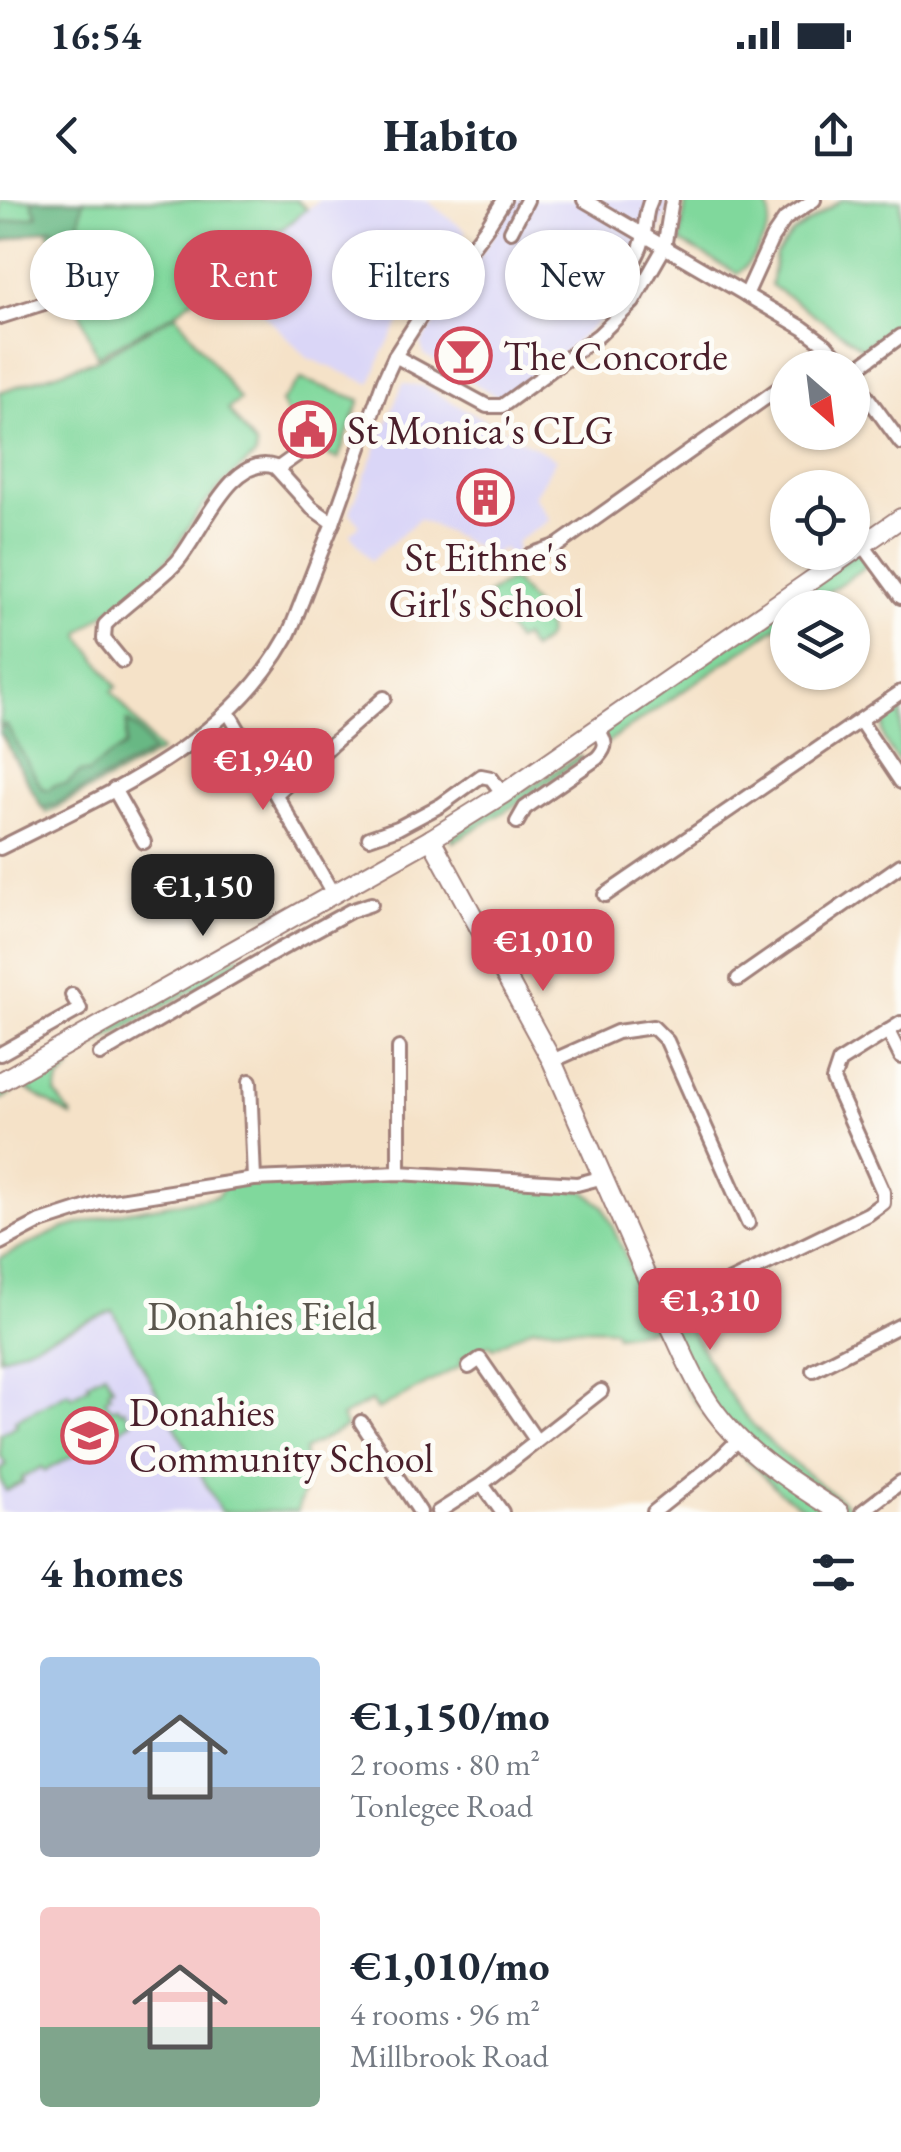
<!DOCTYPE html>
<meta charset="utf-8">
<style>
:root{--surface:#fff;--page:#f2f2f3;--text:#1f2937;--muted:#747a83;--accent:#d1495b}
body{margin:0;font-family:"EB Garamond",serif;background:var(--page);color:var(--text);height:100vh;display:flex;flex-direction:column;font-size:38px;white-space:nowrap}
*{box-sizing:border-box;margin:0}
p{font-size:32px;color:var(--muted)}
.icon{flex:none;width:55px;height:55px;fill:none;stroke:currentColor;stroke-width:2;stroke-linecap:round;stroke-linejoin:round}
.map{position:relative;height:1312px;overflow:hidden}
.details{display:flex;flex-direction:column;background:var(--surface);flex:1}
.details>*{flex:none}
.top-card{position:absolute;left:30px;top:30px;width:842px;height:90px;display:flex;gap:20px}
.needle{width:65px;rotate:152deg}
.fabs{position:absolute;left:770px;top:150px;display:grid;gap:20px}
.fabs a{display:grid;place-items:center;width:100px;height:100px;border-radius:50%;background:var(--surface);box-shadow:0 2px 8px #0004;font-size:50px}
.price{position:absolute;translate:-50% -85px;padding:0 22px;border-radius:20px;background:var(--accent);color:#fff;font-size:32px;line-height:65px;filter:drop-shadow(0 2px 5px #0008)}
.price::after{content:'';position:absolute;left:50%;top:60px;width:30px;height:22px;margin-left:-15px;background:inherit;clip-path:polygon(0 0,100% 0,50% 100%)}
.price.current{background:#222;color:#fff}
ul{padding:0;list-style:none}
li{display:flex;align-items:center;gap:30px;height:250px;padding:0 40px}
li span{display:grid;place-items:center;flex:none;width:280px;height:200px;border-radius:10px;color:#555}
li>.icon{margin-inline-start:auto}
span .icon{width:120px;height:120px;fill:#fffc;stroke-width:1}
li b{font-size:42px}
h2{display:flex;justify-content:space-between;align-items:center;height:120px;padding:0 40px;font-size:42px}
.pill{padding:0 35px;border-radius:45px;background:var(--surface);box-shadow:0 2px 8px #0004;font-size:35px;line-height:90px}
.pill.current{background:var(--accent);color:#fff}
.status{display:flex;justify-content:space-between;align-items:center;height:70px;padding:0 50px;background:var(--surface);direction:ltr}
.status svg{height:28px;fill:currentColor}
header{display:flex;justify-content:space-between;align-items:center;height:130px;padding:0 40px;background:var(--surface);font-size:45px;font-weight:800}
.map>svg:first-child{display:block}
</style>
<div class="status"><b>16:54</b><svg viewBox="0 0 49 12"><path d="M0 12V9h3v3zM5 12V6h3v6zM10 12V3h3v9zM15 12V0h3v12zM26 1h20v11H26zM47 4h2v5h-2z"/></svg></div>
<header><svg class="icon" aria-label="back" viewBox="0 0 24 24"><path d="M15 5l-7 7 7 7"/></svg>Habito<svg class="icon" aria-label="share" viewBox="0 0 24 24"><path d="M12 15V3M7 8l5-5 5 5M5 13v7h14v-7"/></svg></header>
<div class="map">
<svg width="901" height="1312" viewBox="0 0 901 1312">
<rect width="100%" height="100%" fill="#fdfcf7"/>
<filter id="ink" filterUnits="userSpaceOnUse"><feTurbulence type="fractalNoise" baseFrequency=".01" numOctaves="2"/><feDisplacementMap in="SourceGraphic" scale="20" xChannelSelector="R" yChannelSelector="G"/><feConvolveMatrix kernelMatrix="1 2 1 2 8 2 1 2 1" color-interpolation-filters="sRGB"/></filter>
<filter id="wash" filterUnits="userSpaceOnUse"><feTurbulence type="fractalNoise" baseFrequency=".0048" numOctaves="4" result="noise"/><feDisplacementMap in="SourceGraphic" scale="40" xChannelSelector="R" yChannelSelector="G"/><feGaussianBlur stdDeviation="2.25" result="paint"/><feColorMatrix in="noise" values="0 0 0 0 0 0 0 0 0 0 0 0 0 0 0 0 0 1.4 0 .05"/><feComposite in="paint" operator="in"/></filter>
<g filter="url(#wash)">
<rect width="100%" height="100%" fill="#f5e2c8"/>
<g fill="#dad6f7">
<path d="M319,0H426L466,31L398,126L382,154L371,184L308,158L225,76Z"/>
<path d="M517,0H667V12L639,76L615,108L529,182L502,199L424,155L421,144Z"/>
<path d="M403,184L423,186L556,259L534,296L550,320L516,342L517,347L512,361L504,348L492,354L419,319L371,361L350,334L360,325L350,312Z"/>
<path d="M113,1111L221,1312H0V1158Z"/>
</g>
<g fill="#80d89c" stroke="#657c64" stroke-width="2.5">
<path d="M0,0H296L307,9L175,113L97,156L45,22L0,36Z"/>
<path d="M686,0H766C767,5 770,11 770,16C771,32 751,66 737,73L680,42Z"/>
<path d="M841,0H901V121L862,148L771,85L776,55L792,34Z"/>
<path d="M176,114L240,200L228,209L256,246V255C234,274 212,292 196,316C185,332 178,348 165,362C141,389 109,410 81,432L80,436L117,487L112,491L160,552L46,613L0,526V192L98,159Z"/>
<path d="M301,179L360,200L338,259L301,245L281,202Z"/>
<path d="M864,345L874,361L806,407L788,408L787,420L604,545L600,528Z"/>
<path d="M509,380L515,382C524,393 555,426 546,439C544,442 535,448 532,450L523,437L516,441L488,400L486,396Z"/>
<path d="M901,505V566C883,540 871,529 901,505Z"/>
<path d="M580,555L582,559L510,608L453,642L451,637Z"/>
<path d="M239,755L242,762L70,860L71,869L59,881L56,894L67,910L71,913L72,917L23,887L0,900V892Z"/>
<path d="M399,973L584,991L603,1006L624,1052L653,1129L616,1135L614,1129L533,1127L493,1148L490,1144L460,1160L462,1165L377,1210L371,1201L341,1217L346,1227L304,1250L306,1283L297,1312H221L113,1111L0,1158V1058L61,1029L119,1013L217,996L228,983Z"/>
<path d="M678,1107C700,1145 720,1187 749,1220C779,1255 820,1283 856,1312H810L781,1293L739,1253L746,1247L718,1215L710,1220L689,1194L666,1151L672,1146L665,1113Z"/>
<path d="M105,1173L113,1187L108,1190L111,1195L105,1199L111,1209L117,1206L120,1211L124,1209L131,1222L115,1233L112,1228L94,1238L96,1243L45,1271L42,1267L22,1278L23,1282L6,1291L0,1279V1269L6,1265L0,1255V1234L17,1225L15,1220L69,1192L72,1196L89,1186L88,1182Z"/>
</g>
<g fill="#68b884" stroke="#596c58" stroke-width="2.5">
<path d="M31,0H84C76,26 78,66 81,94H77L60,39L52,28L0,42V23L37,16Z"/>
<path d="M91,64L106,73L113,70L117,64H123C134,71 134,79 127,89C109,92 90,90 87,69Z"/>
<path d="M127,521L138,530L153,552L54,605L42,608L0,532L4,524L7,526L42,588L48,590L55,585L67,584L80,572L88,573C98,562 113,555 125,546Z"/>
</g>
</g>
<g filter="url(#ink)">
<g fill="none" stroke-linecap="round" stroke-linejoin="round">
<defs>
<g id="street">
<path d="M584,0L803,128L826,145L847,168"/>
<path d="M511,31L527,0"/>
<path d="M615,86C628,70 641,55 644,34C646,21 645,12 651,0"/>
<path d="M746,95L772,38L785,19L814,0"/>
<path d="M0,117L63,97"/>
<path d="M395,156L487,206H502L599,135L633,102L664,48L672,0"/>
<path d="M806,168L826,145"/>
<path d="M852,172L901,136"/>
<path d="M852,176L901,243"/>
<path d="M277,269L298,254"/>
<path d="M333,323L384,180L395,156L424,111L487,27L504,0"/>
<path d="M863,345L901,397"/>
<path d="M530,355L558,345L788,182"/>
<path d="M228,512L332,692"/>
<path d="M860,521L901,582"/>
<path d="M114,589L144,642"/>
<path d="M276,594L384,498"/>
<path d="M517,622L525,608L597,558C608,546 606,542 598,529"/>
<path d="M369,638L398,628L441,605L481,576L491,578L503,594"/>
<path d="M0,648C106,594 226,546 287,437C293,426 297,413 302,401C312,375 322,349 333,323L312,308L275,267C231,251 199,339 176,363C154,386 127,402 105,425L104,439L122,461"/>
<path d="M605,695L901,492"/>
<path d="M738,779L901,665"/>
<path d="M888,831L901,857"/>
<path d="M399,848V973"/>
<path d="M0,854L80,809L72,795"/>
<path d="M100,854L279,750L350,711L371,704"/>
<path d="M552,861L617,832L653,827L667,841L748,1023"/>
<path d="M250,881L254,979"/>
<path d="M0,1043L38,1023L100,1003L254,979L399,973L577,984L604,977"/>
<path d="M665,1113L868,1014L883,1003V992L833,880L839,862L901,823"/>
<path d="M469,1167L480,1159L536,1240"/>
<path d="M813,1170L901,1125"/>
<path d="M361,1222L420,1312"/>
<path d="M482,1284L502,1312"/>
<path d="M438,1312L482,1284L601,1191"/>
<path d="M654,1312L715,1263L738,1240"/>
<path d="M862,1312L901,1282"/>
</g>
<g id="secondary">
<path d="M431,639L552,861L657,1101C673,1128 683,1157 698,1184C728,1243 785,1278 839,1312"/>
<path d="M0,882L431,639L503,594L901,318"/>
</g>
</defs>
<use href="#street" stroke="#a0807a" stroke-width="18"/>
<use href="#secondary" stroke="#a0807a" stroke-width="22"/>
<use href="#street" stroke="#fff" stroke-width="12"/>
<use href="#secondary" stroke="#fff" stroke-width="18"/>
</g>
</g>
<defs>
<symbol id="bar-ring" viewBox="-11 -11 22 22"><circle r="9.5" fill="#fdfcf7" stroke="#d1495b" stroke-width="1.5"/><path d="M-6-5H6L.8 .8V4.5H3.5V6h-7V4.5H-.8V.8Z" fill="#d1495b"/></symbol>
<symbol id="civic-ring" viewBox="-11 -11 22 22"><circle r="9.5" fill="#fdfcf7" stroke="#d1495b" stroke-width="1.5"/><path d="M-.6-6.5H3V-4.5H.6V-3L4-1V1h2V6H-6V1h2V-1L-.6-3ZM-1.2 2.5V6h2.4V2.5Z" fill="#d1495b"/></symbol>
<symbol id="building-ring" viewBox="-11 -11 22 22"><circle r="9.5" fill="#fdfcf7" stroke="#d1495b" stroke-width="1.5"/><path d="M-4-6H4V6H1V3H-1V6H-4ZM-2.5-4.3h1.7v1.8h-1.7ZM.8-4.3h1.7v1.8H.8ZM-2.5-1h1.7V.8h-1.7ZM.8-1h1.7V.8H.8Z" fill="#d1495b"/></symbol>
<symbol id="school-ring" viewBox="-11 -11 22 22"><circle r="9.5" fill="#fdfcf7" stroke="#d1495b" stroke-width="1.5"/><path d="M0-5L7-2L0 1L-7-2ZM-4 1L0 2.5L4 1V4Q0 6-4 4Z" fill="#d1495b"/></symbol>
</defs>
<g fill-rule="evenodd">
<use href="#bar-ring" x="432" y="124" width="63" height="63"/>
<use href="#civic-ring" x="276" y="198" width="63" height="63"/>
<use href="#building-ring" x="454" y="266" width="63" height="63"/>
<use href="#school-ring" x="58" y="1204" width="63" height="63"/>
</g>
<g text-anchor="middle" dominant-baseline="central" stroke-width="10" stroke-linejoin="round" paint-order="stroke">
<g font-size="40" fill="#4a1f2b" stroke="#fdfcf7" text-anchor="start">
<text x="503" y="156">The Concorde</text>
<text x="347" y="230">St Monica's CLG</text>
<text x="486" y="357" text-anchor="middle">St Eithne's<tspan x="486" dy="46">Girl's School</tspan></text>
<text x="129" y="1212">Donahies<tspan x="129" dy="46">Community School</tspan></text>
</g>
<g font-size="40" fill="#5a564d" stroke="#fdfcf7">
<text x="262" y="1116">Donahies Field</text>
</g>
</g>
</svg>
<div class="fabs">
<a><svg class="needle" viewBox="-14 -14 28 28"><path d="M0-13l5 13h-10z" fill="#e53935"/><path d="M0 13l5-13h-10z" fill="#747a83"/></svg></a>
<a><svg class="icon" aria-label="locate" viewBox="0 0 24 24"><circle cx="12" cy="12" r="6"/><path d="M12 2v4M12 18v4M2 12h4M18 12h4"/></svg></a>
<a><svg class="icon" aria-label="layers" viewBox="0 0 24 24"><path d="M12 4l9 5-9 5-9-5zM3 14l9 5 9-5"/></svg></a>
</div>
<b class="price" style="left:263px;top:613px">€1,940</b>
<b class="price current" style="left:203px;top:739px">€1,150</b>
<b class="price" style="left:543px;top:794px">€1,010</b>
<b class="price" style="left:710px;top:1153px">€1,310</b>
<div class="top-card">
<a class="pill">Buy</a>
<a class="pill current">Rent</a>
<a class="pill">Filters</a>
<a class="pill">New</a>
</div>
</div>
<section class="details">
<h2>4 homes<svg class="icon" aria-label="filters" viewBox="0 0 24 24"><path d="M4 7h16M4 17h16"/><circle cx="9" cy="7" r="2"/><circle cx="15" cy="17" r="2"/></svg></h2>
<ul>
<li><span style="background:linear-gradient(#a9c7e8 65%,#9aa5b1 0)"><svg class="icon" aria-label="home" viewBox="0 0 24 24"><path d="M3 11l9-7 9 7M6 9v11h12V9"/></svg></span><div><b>€1,150/mo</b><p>2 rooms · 80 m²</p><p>Tonlegee Road</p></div></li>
<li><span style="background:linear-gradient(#f6c9c9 60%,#7fa58c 0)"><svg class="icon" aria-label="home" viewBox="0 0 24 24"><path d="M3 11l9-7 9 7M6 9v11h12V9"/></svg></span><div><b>€1,010/mo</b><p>4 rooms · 96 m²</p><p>Millbrook Road</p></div></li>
</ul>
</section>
